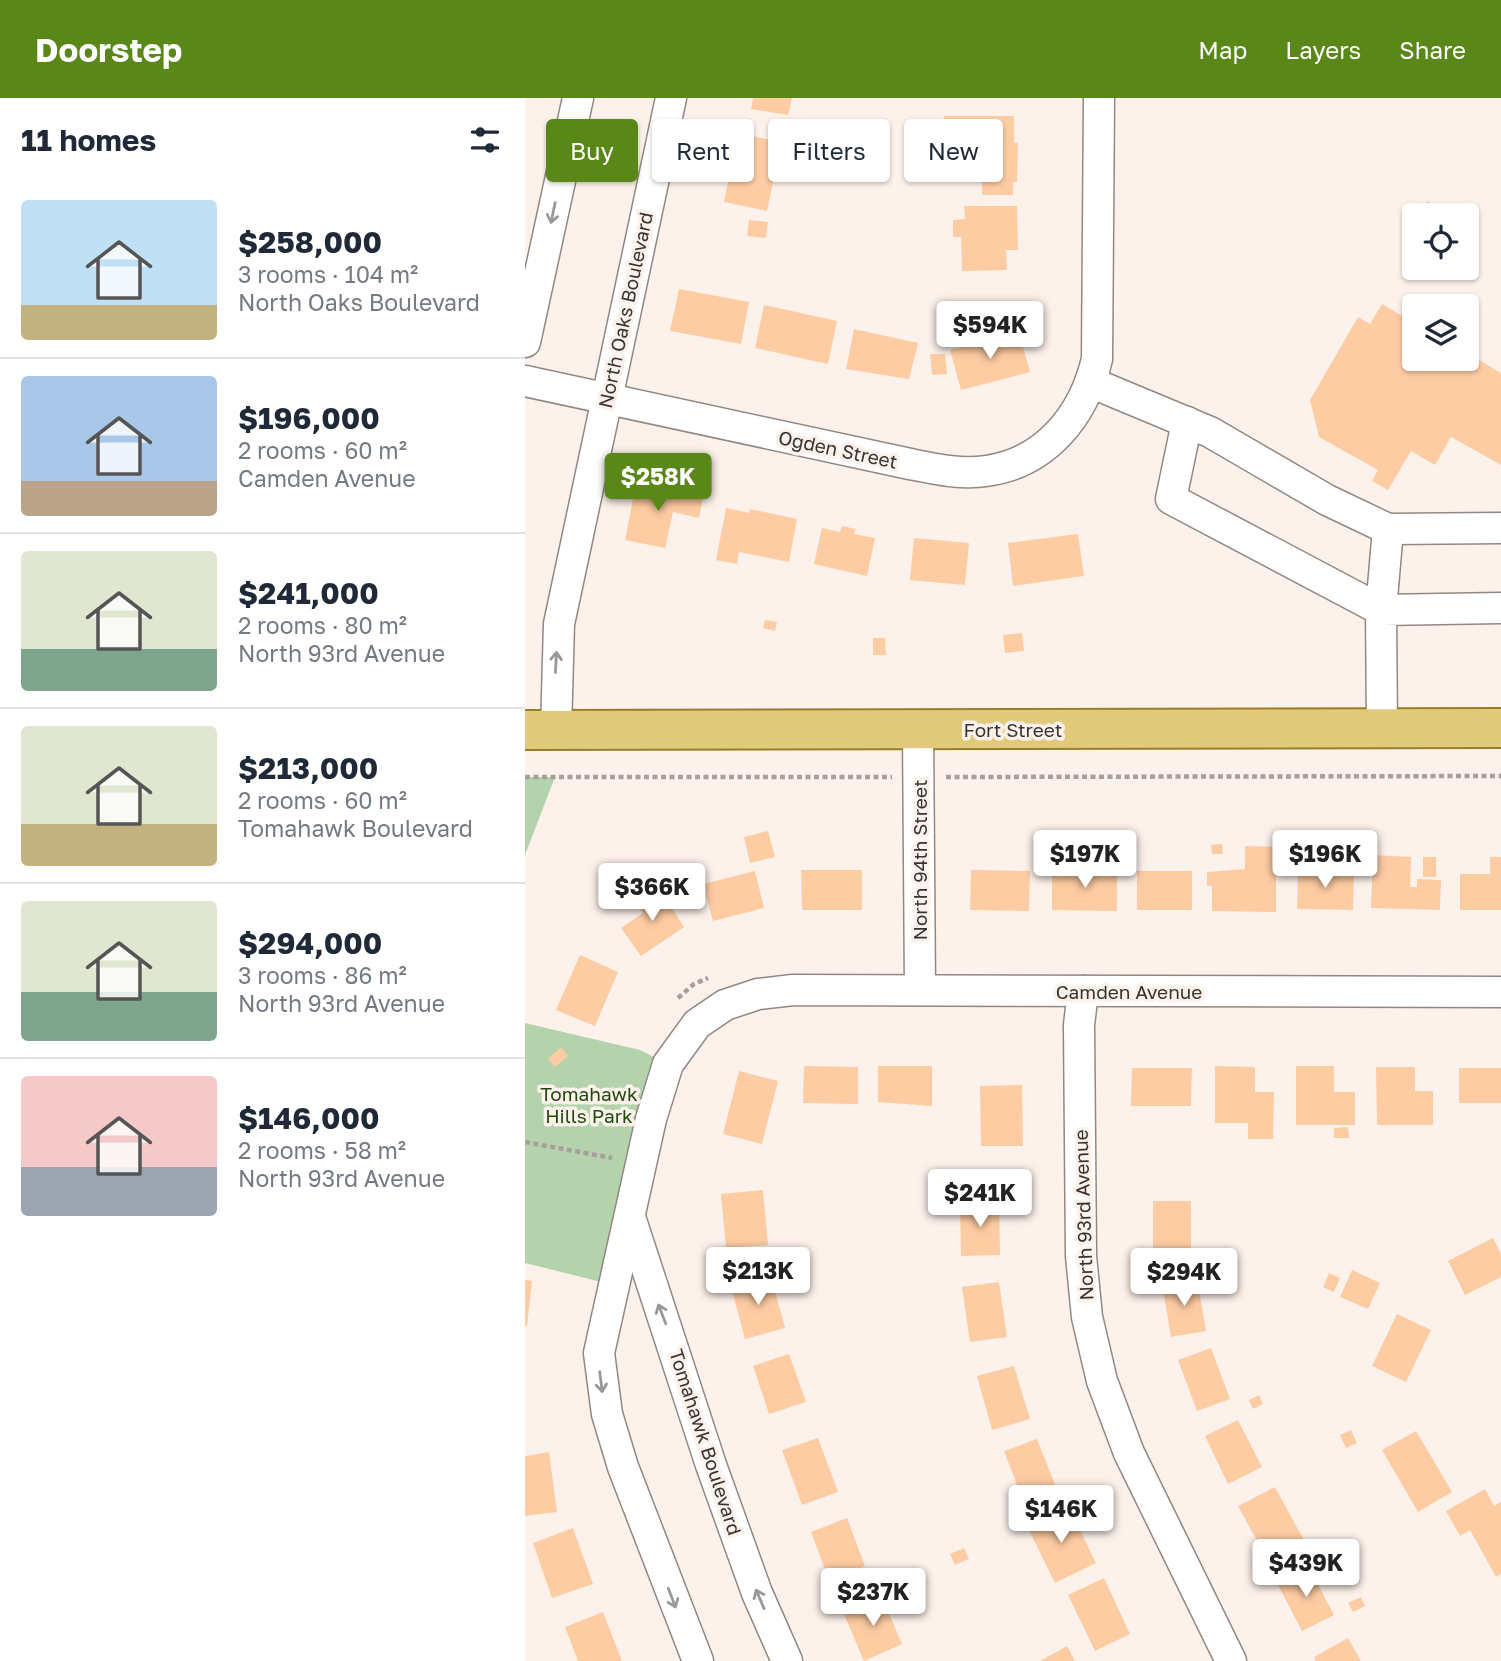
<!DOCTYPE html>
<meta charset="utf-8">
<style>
:root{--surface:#fff;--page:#f2f2f3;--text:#1f2937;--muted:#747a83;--line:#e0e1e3;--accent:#598819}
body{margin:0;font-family:"Golos Text",sans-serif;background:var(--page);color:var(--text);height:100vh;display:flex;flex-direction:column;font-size:26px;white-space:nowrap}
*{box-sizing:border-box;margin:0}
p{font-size:23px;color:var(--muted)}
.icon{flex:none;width:38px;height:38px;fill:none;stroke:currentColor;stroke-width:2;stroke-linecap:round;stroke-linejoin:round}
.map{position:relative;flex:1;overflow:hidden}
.details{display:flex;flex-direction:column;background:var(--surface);width:525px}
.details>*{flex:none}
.top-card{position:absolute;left:21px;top:21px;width:665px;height:63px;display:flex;gap:14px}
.fabs{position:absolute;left:877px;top:105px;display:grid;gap:14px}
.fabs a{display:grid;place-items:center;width:77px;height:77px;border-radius:7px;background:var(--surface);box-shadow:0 2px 5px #0004;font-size:35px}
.price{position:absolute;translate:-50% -60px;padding:0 16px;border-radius:7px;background:#fff;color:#222;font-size:23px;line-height:46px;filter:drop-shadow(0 2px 4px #0008)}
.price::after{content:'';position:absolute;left:50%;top:42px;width:21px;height:16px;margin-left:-10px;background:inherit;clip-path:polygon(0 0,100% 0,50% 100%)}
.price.current{background:var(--accent);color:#fff}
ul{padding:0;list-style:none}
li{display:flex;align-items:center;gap:21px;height:175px;padding:0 21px}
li+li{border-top:2px solid var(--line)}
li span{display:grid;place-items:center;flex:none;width:196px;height:140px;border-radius:7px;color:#555}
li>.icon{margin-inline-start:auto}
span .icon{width:84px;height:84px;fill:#fffc;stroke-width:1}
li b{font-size:30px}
h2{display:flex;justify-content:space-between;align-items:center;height:84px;padding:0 21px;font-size:30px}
.tag{padding:0 24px;border-radius:7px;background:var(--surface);box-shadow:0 2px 5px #0004;font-size:24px;line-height:63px}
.tag.current{background:var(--accent);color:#fff}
header{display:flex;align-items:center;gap:42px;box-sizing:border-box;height:98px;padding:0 35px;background:var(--accent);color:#fff}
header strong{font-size:33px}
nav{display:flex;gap:38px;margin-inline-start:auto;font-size:24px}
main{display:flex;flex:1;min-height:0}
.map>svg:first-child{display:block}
</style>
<header>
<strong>Doorstep</strong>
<nav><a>Map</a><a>Layers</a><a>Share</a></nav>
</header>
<main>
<section class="details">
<h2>11 homes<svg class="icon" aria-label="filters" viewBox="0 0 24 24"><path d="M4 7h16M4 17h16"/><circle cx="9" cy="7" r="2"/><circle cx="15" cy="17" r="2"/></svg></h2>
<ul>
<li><span style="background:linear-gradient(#bfe0f5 75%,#c2b280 0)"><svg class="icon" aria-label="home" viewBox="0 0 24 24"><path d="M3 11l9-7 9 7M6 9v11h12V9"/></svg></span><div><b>$258,000</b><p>3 rooms · 104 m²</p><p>North Oaks Boulevard</p></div></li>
<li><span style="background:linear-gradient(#a9c7e8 75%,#b9a48a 0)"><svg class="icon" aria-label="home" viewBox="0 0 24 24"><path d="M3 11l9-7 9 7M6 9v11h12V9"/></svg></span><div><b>$196,000</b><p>2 rooms · 60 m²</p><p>Camden Avenue</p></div></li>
<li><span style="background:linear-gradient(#dfe7d0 70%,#7fa58c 0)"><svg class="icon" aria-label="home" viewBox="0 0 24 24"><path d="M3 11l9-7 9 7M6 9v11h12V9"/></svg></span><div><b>$241,000</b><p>2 rooms · 80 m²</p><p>North 93rd Avenue</p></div></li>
<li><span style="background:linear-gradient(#dfe7d0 70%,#c2b280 0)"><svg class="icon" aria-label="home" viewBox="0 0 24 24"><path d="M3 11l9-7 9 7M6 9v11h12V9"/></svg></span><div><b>$213,000</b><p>2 rooms · 60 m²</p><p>Tomahawk Boulevard</p></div></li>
<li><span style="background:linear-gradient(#dfe7d0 65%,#7fa58c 0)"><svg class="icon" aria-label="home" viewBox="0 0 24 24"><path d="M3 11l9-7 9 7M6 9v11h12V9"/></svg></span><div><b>$294,000</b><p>3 rooms · 86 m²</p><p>North 93rd Avenue</p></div></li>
<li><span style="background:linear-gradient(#f6c9c9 65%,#9aa5b1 0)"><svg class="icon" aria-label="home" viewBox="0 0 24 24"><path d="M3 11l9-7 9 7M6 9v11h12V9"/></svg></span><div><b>$146,000</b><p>2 rooms · 58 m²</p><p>North 93rd Avenue</p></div></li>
</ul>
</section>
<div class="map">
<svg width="976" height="1563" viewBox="0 0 976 1563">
<rect width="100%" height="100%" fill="#fdf2eb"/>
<g fill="#b4d2ac">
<path d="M0,679H30L0,757Z"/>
<path d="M0,925L115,952L143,966L88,1187L0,1165Z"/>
</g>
<g fill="#fecca3">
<path d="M228,0H267L263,17L226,11Z"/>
<path d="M419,18H489V45H493L492,84H488V97H457V84H450V44H419Z"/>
<path d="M263,24L278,27L276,36L261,33Z"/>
<path d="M213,35L256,44L242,113L199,104Z"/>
<path d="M902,103L927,117H893Z"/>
<path d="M439,108H492L493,152H481L482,172L437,173L436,139H428V122L440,121Z"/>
<path d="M224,122L243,124L241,140L222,138Z"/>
<path d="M154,191L224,204L216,246L145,233Z"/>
<path d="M857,206L889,225V261H942V255L976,275V367L926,339L910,367L886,353L863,392L847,383L853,372L794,339L785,302L833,219L845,226Z"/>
<path d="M239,207L312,223L303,266L230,250Z"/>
<path d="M329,231L393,245L384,281L321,271Z"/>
<path d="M494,234L505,274L436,292L425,252Z"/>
<path d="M405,256H420L422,276L407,277Z"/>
<path d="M111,385L178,399L174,420L148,414L140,450L100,442Z"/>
<path d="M201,410L224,415L225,411L272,421L264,464L214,454L212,466L191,462Z"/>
<path d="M317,428L331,431L329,436L350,440L342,478L289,466L297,430L315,434Z"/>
<path d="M553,436L559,478L488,488L483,445Z"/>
<path d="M389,440L444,445L440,487L385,482Z"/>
<path d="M240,522L252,524L250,533L238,530Z"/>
<path d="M497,535L499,553L480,555L478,537Z"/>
<path d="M348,540H360L361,557H348Z"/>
<path d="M243,733L250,759L225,765L219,739Z"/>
<path d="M697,746L698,756H687L686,747Z"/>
<path d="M720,748L751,749V814L687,813V788H682V774L720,771Z"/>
<path d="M848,757L886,759L885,789H892V781L916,782L915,812L846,810Z"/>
<rect x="898" y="759" width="13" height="20"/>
<path d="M965,759H976V812H935V776H965Z"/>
<path d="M276,772H337V812H277Z"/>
<path d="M446,772L505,773L504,813L445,812Z"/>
<path d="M527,772H592V813L527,812Z"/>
<path d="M230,773L239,810L188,823L178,786Z"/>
<rect x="612" y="773" width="55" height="39"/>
<path d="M773,773L829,774L828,812L772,811Z"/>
<path d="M123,792L132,803L139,798L159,829L116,858L96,830L118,815L109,801Z"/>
<path d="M55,857L93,874L70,928L31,912Z"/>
<path d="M36,949L43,958L30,969L23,961Z"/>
<path d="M279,968L333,969V1006L278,1005Z"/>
<path d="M353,968H407V1008L353,1004Z"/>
<path d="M690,968L730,969V994H749L748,1041H723V1025H690Z"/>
<path d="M771,968H809V994H830V1027H771Z"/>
<path d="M851,969H890V993H908V1027H852Z"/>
<path d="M607,970H667L666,1008H606Z"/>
<rect x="934" y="970" width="42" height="35"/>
<path d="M214,973L253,983L237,1046L198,1036Z"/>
<path d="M497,987L498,1048H456L455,988Z"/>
<path d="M823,1029L824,1040H809V1030Z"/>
<path d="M238,1092L243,1147L201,1150L196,1096Z"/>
<path d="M474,1103L475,1157L436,1158L435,1104Z"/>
<rect x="628" y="1103" width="38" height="61"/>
<path d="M968,1140L976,1156V1179L940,1197L923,1163Z"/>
<path d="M827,1172L855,1185L843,1211L815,1199Z"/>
<path d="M804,1175L815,1180L809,1194L798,1189Z"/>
<path d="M246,1178L260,1230L220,1241L206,1189Z"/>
<path d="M672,1180L681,1233L646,1239L637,1186Z"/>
<path d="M0,1182L7,1183L2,1228H0Z"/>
<path d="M474,1184L482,1239L445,1244L437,1189Z"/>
<path d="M872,1216L906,1232L881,1284L847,1268Z"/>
<path d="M686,1250L705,1301L672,1313L653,1262Z"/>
<path d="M264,1256L281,1304L244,1316L228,1268Z"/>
<path d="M489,1268L505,1321L467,1332L452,1278Z"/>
<path d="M734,1297L738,1306L728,1311L724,1302Z"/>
<path d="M713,1322L737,1369L703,1386L680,1338Z"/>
<path d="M826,1332L832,1345L821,1350L815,1337Z"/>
<path d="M891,1333L927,1394L893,1414L857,1352Z"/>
<path d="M293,1340L313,1394L277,1407L257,1352Z"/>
<path d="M512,1341L532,1392L499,1405L479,1353Z"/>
<path d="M24,1354L32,1414L0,1418V1358Z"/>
<path d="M750,1389L781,1446L744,1465L713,1408Z"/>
<path d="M960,1391L969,1408L976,1404V1476L971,1479L945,1432L935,1438L921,1413Z"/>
<path d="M536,1409L543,1423L549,1420L571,1465L530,1485L501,1426Z"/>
<path d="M322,1420L340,1468L304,1482L286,1434Z"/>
<path d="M48,1430L68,1486L27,1500L8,1445Z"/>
<path d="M439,1450L444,1461L430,1467L425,1456Z"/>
<path d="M784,1469L809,1517L777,1533L752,1485Z"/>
<path d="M579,1480L605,1536L570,1553L543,1497Z"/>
<path d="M356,1497L377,1546L339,1563L318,1514Z"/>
<path d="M836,1499L840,1508L828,1514L823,1505Z"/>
<path d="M78,1514L97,1563H53L40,1529Z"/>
<path d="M823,1540L836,1563H791L789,1559Z"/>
<path d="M542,1548L550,1563H515Z"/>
</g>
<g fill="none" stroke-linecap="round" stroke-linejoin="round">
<defs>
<g id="minor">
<path d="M0,244L53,0"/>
<path d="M0,283L385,366C410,371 436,377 461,373C521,365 559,317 572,261L574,0"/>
<path d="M565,284L685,334L802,402L863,431L976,430"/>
<path d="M662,324L646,401L856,512L863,431"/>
<path d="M857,630L856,512L976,510"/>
<path d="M393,631L395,892"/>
<path d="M31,632L34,526L146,0"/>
<path d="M558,893L554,927L556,1158L562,1219L577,1283L604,1355L706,1563"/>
<path d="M106,1122L186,1367L232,1495L262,1563"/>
<path d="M173,1563L98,1369L82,1316L74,1255L126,1021L143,966L172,926L200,907L233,896L268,892L976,894"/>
</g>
<path id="major" d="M0,632L976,630"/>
</defs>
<use href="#minor" stroke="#928882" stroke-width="33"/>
<use href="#major" stroke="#987e28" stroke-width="42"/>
<g stroke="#a79f99" stroke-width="4.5" stroke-dasharray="5 3.5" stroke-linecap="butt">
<path d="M0,679H367"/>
<path d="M421,679L976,678"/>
<path d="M153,900L169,886L183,880"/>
<path d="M0,1044L87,1060"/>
</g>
<use href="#minor" stroke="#fff" stroke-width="30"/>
<use href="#major" stroke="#e1ca7b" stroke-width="38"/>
</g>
<defs><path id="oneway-shaft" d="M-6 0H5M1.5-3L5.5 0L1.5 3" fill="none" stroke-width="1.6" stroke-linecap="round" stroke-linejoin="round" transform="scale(1.75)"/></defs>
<g stroke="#9b9998">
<use href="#oneway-shaft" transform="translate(28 115) rotate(102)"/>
<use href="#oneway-shaft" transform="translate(31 564) rotate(-87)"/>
<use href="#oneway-shaft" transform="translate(137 1216) rotate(-111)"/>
<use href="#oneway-shaft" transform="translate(76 1284) rotate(83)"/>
<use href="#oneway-shaft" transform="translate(147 1500) rotate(69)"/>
<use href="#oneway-shaft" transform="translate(235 1501) rotate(-113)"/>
</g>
<g text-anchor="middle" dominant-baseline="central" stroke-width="7" stroke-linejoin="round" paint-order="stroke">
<g font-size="19" fill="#373330" stroke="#fdf2eb">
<text transform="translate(100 212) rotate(-78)">North Oaks Boulevard</text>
<text transform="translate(313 351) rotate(12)">Ogden Street</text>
<text x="488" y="631">Fort Street</text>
<text transform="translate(394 762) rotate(-90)">North 94th Street</text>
<text x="604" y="893">Camden Avenue</text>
<text transform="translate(558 1117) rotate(-92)">North 93rd Avenue</text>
<text transform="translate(181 1344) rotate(72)">Tomahawk Boulevard</text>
</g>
<g font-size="19" fill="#1e4a0e" stroke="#fdf2eb">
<text x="64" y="995">Tomahawk<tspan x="64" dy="22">Hills Park</tspan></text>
</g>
</g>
</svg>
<div class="fabs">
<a><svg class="icon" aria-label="locate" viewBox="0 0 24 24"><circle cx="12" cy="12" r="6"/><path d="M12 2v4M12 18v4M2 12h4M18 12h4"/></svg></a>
<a><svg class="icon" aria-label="layers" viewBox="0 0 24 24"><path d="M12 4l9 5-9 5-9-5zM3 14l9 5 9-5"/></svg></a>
</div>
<b class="price" style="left:465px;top:263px">$594K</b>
<b class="price current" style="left:133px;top:415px">$258K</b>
<b class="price" style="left:560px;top:792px">$197K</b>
<b class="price" style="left:800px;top:792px">$196K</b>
<b class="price" style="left:127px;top:825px">$366K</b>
<b class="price" style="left:455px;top:1131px">$241K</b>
<b class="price" style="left:233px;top:1209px">$213K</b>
<b class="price" style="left:659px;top:1210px">$294K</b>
<b class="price" style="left:536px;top:1447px">$146K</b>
<b class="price" style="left:781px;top:1501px">$439K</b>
<b class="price" style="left:348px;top:1530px">$237K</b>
<div class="top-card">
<a class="tag current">Buy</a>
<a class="tag">Rent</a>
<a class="tag">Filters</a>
<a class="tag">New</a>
</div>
</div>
</main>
